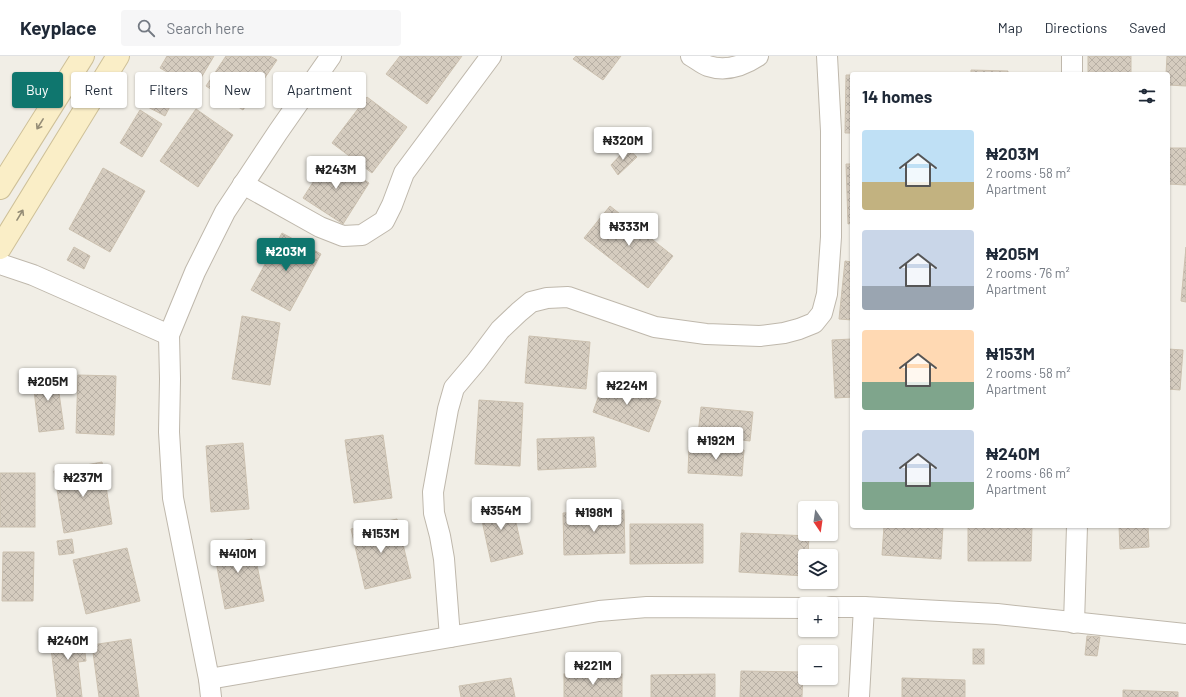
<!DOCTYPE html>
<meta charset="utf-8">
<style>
:root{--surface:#fff;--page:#f6f6f7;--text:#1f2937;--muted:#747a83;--line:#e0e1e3;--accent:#0f766e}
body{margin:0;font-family:Barlow,sans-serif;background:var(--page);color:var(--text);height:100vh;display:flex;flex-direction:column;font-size:15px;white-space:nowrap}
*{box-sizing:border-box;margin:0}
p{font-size:13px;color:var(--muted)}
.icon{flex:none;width:22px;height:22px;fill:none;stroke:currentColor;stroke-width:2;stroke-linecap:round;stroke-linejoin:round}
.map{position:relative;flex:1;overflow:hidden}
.drawer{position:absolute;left:850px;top:16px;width:320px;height:456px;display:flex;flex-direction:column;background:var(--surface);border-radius:4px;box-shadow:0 1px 3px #0004}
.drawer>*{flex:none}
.banner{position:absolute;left:12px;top:16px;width:380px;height:36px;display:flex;gap:8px}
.needle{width:26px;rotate:167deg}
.buttons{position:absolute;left:798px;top:445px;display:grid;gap:8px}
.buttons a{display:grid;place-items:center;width:40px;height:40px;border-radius:4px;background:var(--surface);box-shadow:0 1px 3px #0004;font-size:20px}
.price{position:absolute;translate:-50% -34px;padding:0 9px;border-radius:4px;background:#fff;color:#222;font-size:13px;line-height:26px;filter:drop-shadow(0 1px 2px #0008)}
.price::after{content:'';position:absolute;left:50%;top:24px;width:12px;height:9px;margin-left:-6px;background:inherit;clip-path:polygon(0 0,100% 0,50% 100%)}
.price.active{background:var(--accent);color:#fff}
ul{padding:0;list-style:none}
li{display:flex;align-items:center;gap:12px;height:100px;padding:0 12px}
li span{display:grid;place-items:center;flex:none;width:112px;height:80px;border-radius:4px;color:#555}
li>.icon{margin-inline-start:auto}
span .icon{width:48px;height:48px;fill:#fffc;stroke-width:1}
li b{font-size:17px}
h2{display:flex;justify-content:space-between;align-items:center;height:48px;padding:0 12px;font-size:17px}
.pill{padding:0 14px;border-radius:4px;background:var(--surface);box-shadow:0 1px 3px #0004;font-size:14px;line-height:36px}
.pill.active{background:var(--accent);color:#fff}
header{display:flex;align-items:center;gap:24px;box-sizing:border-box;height:56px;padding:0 20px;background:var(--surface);border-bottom:1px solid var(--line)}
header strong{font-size:19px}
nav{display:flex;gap:22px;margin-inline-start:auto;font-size:14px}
.search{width:280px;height:36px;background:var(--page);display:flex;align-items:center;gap:10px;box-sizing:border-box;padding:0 14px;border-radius:4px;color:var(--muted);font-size:15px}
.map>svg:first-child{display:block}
</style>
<header>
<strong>Keyplace</strong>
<div class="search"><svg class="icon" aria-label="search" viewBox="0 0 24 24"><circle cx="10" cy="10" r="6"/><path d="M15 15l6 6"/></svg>Search here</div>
<nav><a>Map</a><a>Directions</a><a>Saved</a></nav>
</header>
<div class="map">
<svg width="1186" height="641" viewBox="0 0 1186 641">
<defs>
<pattern id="building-cross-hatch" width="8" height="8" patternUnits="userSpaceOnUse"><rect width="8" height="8" fill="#d5ccbf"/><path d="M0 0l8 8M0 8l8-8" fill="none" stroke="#b8b0a5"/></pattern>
</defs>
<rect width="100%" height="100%" fill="#f1eee6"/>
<g fill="url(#building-cross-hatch)" stroke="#ccc1b0">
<path d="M167,0H214L195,32L160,12Z"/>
<path d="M226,0H270L277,4L243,54L206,30Z"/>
<path d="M400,0H462L427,48L386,18Z"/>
<path d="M576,0H621L603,24L573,3Z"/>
<rect x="1088" y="0" width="43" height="18"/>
<path d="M1167,0H1186V30L1168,29V18H1166Z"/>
<path d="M971,14L1008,15V18H971Z"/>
<path d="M846,19H852V77H845Z"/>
<path d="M155,27L176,39L165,60L144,49Z"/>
<path d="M367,41L407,71L372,117L332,87Z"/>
<path d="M196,53L233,79L198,131L160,105Z"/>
<path d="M140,54L162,68L142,101L120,87Z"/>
<path d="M627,92L637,101L618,119L611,109Z"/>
<path d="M1169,92H1186V129L1168,128Z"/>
<path d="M329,101L369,127L343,168L303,142Z"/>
<path d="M846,108H852V167L848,168Z"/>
<path d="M103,112L145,135L110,196L69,173Z"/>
<path d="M610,150L673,200L648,232L584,182Z"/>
<path d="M282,177L321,198L290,255L251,234Z"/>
<path d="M74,191L90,200L84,213L67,204Z"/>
<path d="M1186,191V246L1181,245Z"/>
<path d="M845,205L852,206V264L839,263Z"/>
<path d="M242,260L280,267L270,329L232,323Z"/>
<path d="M529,280L590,286L586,333L525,327Z"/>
<path d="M852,283V341L835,342L832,284Z"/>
<path d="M1168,293L1183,294L1180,334L1168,333Z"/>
<path d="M56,315L64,373L39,376L32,318Z"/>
<path d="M78,319L116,320L114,379L76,377Z"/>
<path d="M604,325L661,345L649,376L593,356Z"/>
<path d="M479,344L523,347L520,410L475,408Z"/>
<path d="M701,351L753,356L750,385L698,379Z"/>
<path d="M383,379L392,442L354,447L345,384Z"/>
<path d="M594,381L596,411L538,414L537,383Z"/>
<path d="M243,387L249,453L211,456L206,390Z"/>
<path d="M689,391L744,394L742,420L688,417Z"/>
<path d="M102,406L112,468L64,477L54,415Z"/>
<rect x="0" y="417" width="35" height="54"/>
<path d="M511,444L523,498L491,506L479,451Z"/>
<path d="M624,454L625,497L564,499L563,457Z"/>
<path d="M397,463L411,522L365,533L351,473Z"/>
<path d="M630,468H703V507L630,508Z"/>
<path d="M884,470H943L941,503L882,499Z"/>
<path d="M968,470H1032L1031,505H968Z"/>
<path d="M1119,470H1148L1149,491L1120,493Z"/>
<path d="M741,477L809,480L808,500H805V520L739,516Z"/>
<path d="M72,483L74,497L59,499L57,485Z"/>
<path d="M252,483L264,545L225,553L213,490Z"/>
<path d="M127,492L140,545L86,558L73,504Z"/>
<path d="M3,496H34L33,545H2Z"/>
<path d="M82,572L86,605L78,606L82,641H57L49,576Z"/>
<path d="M1087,580L1100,581L1097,600L1085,599Z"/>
<path d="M131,583L139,641H99L92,589Z"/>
<rect x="973" y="593" width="11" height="15"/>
<path d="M741,615L803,616L802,641H740Z"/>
<rect x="564" y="618" width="58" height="23"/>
<path d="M715,618V641H651V619Z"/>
<path d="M511,622L515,641H461L459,630Z"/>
<path d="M902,622L965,624V641H902Z"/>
<path d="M1123,634L1178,636V641H1123Z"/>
</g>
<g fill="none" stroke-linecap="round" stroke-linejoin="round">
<defs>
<g id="street">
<path d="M691,0C697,3 702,8 708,10C726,16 743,10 758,0"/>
<path d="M1072,0V18"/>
<path d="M243,128L320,171L343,180L362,179L384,165L392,149L404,117L491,0"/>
<path d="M0,208L33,219L169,279"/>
<path d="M831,551H864L997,558L1186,578"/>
<path d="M1074,567L1077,470"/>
<path d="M450,581L444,503L440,480L434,457L433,436L448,353L454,332L476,306L500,274L519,256L531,246L547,242L568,241L655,271L706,278L760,280L784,277L799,273L814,267L822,257L827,238L831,181V75L827,0"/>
<path d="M209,623L599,555L647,551L805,552"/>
<path d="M211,641L209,623L173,442L169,376L170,323L169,279L195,216L225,156L278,76L331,0"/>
<path d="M859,641L864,551"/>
</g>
<g id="secondary">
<path d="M0,132L83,0"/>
<path d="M0,192L118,0"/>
</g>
</defs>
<use href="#street" stroke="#bfb8ac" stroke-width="22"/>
<use href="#secondary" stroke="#cec098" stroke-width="24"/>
<use href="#street" stroke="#fff" stroke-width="20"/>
<use href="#secondary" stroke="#faeec7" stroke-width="22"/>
</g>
<defs><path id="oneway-shaft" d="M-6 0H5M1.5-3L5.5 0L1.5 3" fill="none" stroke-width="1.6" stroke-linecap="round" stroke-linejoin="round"/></defs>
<g stroke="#958d77">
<use href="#oneway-shaft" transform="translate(40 68) rotate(122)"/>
<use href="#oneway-shaft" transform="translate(20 159) rotate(-59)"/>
</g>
</svg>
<div class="buttons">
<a><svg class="needle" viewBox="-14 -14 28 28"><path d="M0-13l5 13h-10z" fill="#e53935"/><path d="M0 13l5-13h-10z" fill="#747a83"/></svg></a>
<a><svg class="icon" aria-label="layers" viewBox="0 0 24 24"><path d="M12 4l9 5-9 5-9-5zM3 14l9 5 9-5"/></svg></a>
<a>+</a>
<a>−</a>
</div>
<b class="price" style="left:623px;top:105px">₦320M</b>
<b class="price" style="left:336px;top:134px">₦243M</b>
<b class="price" style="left:629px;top:191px">₦333M</b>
<b class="price active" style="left:286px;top:216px">₦203M</b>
<b class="price" style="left:48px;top:346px">₦205M</b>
<b class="price" style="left:627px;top:350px">₦224M</b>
<b class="price" style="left:716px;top:405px">₦192M</b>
<b class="price" style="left:83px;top:442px">₦237M</b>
<b class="price" style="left:501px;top:475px">₦354M</b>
<b class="price" style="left:594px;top:477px">₦198M</b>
<b class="price" style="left:381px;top:498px">₦153M</b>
<b class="price" style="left:238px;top:518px">₦410M</b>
<b class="price" style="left:68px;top:605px">₦240M</b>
<b class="price" style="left:593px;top:630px">₦221M</b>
<div class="banner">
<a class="pill active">Buy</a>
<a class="pill">Rent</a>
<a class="pill">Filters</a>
<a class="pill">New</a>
<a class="pill">Apartment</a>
</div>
<section class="drawer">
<h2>14 homes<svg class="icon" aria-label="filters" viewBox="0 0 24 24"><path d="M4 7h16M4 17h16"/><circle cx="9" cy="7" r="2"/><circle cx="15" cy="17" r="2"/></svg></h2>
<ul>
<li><span style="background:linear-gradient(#bfe0f5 65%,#c2b280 0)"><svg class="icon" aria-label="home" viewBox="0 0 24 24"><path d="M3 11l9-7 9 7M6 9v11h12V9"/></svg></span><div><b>₦203M</b><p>2 rooms · 58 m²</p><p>Apartment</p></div></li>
<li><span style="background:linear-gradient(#c9d6e8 70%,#9aa5b1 0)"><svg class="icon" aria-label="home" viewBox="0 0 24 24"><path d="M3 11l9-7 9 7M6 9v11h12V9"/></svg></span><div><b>₦205M</b><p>2 rooms · 76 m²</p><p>Apartment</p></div></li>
<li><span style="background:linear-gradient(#ffd9b3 65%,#7fa58c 0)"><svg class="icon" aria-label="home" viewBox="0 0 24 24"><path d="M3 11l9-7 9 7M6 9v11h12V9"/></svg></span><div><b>₦153M</b><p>2 rooms · 58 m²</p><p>Apartment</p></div></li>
<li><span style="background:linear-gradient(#c9d6e8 65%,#7fa58c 0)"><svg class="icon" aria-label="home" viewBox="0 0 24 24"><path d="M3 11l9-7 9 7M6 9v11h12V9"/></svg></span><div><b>₦240M</b><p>2 rooms · 66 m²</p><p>Apartment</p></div></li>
</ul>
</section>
</div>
